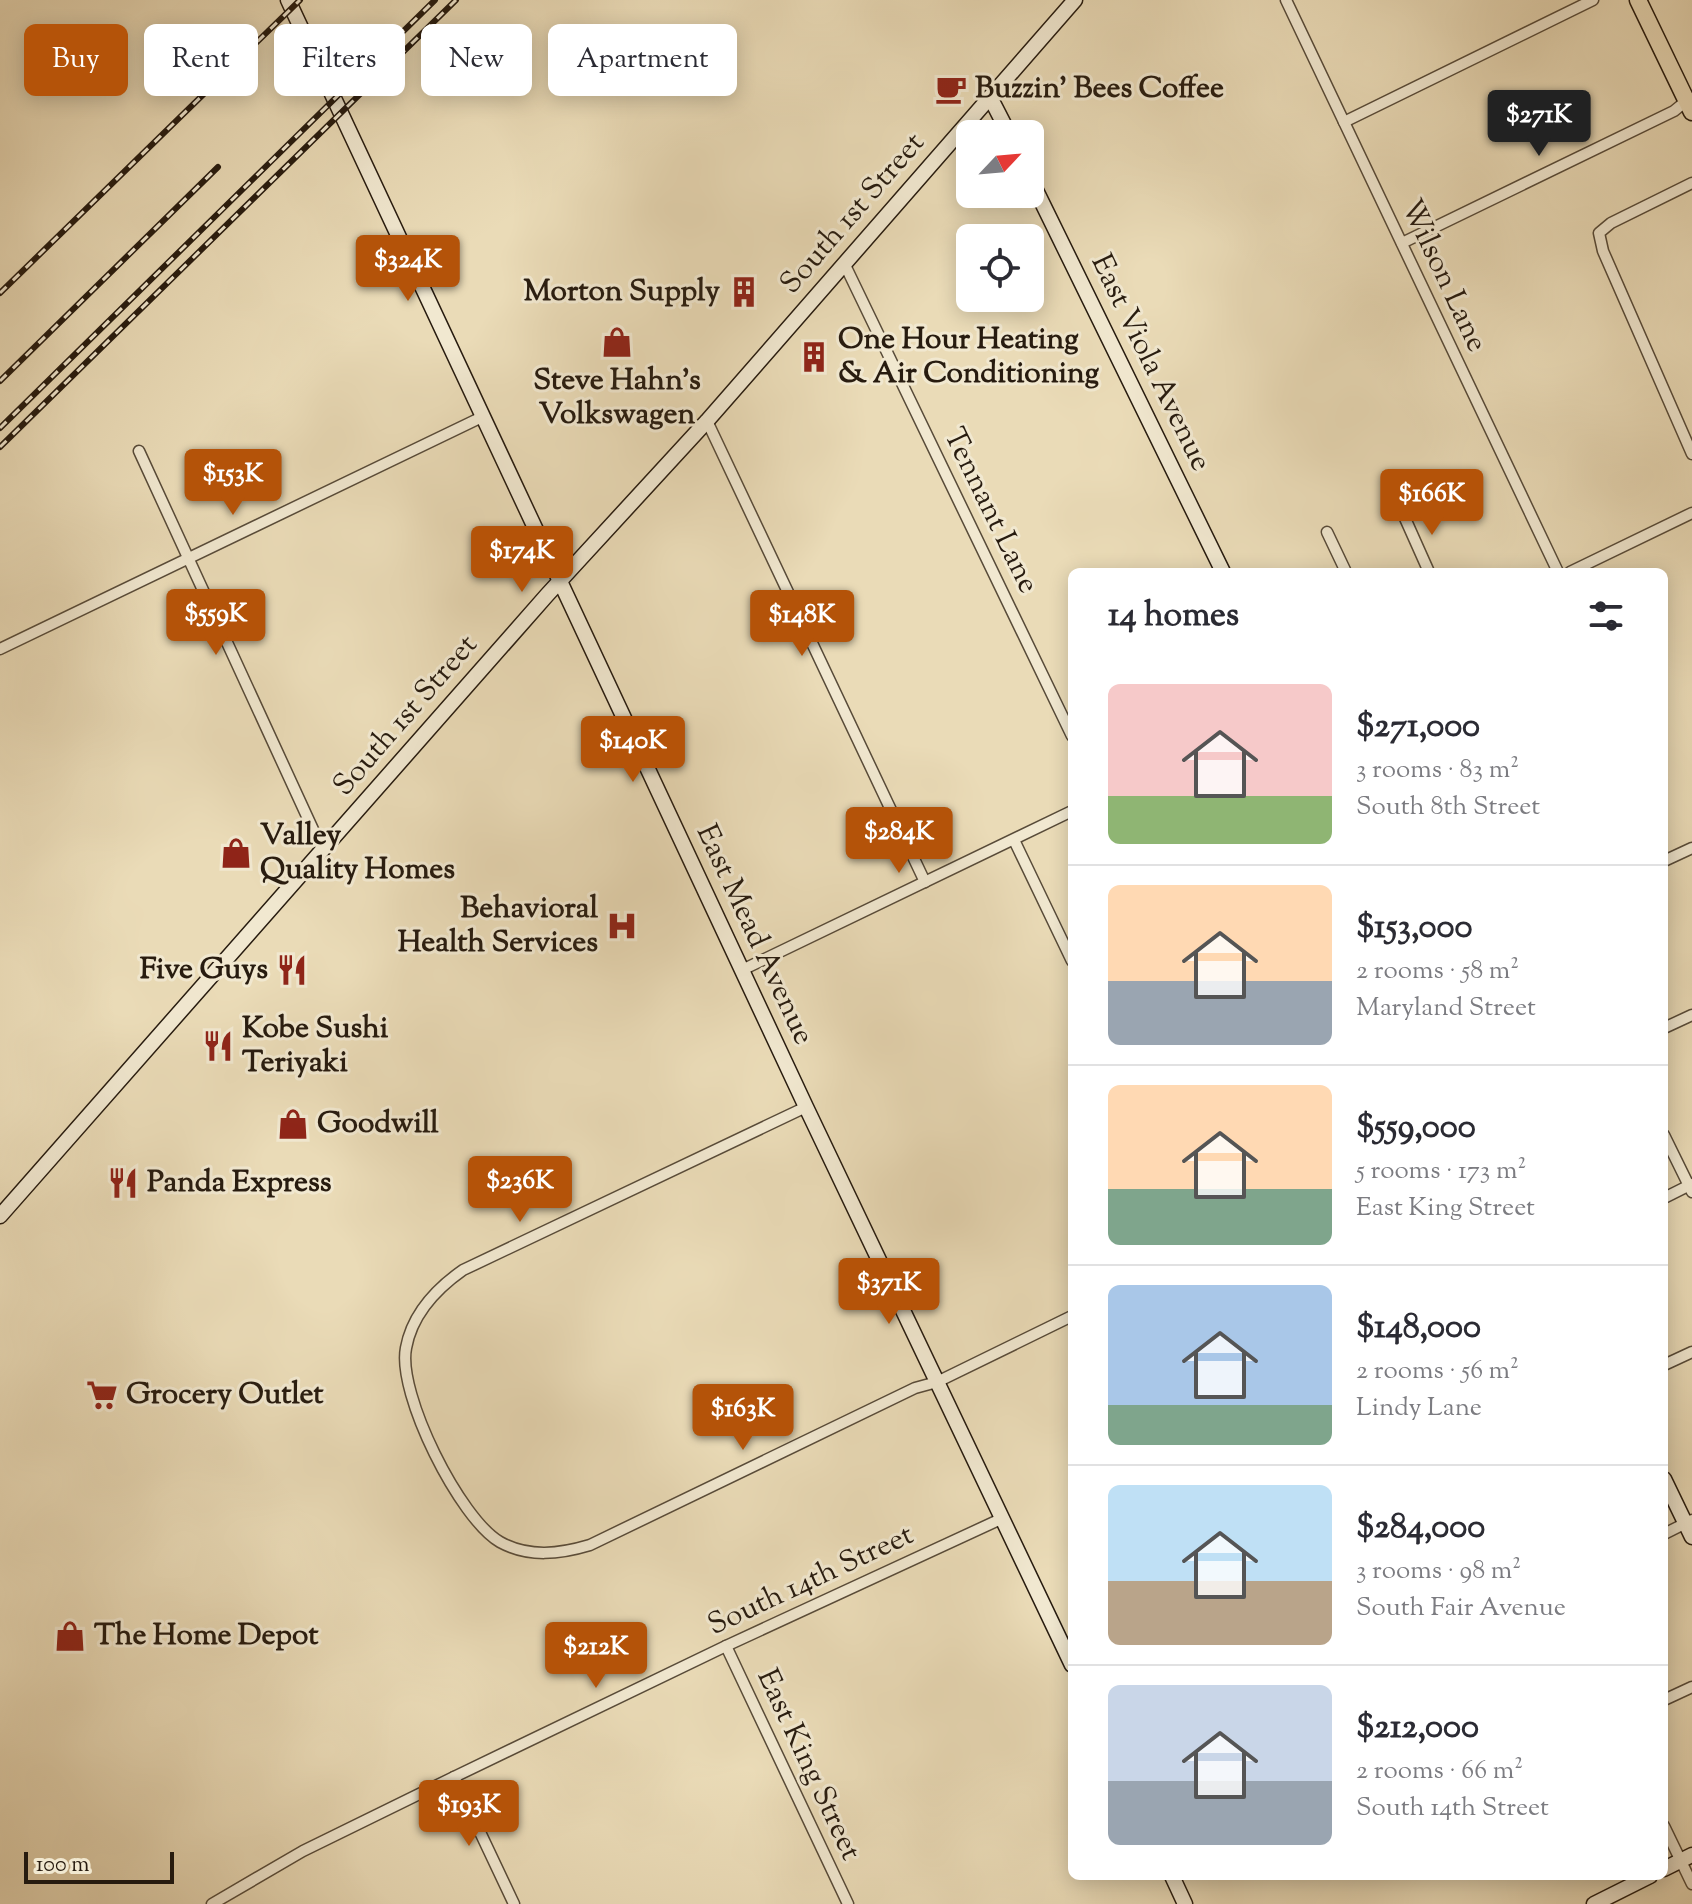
<!DOCTYPE html>
<meta charset="utf-8">
<style>
:root{--surface:#fff;--page:#f7f7f7;--text:#2b2b33;--muted:#7c7c81;--line:#e1e1e2;--accent:#b45309}
body{margin:0;font-family:"Sorts Mill Goudy",serif;background:var(--page);color:var(--text);height:100vh;display:flex;flex-direction:column;font-size:30px;white-space:nowrap}
*{box-sizing:border-box;margin:0}
p{font-size:26px;color:var(--muted)}
.icon{flex:none;width:44px;height:44px;fill:none;stroke:currentColor;stroke-width:2;stroke-linecap:round;stroke-linejoin:round}
.map{position:relative;flex:1;overflow:hidden}
.details{position:absolute;left:1068px;top:568px;width:600px;height:1312px;display:flex;flex-direction:column;background:var(--surface);border-radius:12px;box-shadow:0 4px 20px #0003}
.details>*{flex:none}
.hud{position:absolute;left:24px;top:24px;width:760px;height:72px;display:flex;gap:16px}
.needle{width:52px;rotate:64deg}
.tools{position:absolute;left:956px;top:120px;display:grid;gap:16px}
.tools a{display:grid;place-items:center;width:88px;height:88px;border-radius:12px;background:var(--surface);box-shadow:0 4px 20px #0003;font-size:40px}
.scale{position:absolute;left:24px;bottom:20px;width:150px;box-sizing:border-box;padding-left:8px;border:4px solid #271b0f;border-top:0;font-size:22px;line-height:28px;white-space:nowrap;color:#271b0f;-webkit-text-stroke:6px #f1e8d0;paint-order:stroke}
.price{position:absolute;translate:-50% -68px;padding:0 18px;border-radius:8px;background:var(--accent);color:#fff;font-size:26px;line-height:52px;filter:drop-shadow(0 2px 4px #0008)}
.price::after{content:'';position:absolute;left:50%;top:48px;width:24px;height:18px;margin-left:-12px;background:inherit;clip-path:polygon(0 0,100% 0,50% 100%)}
.price.selected{background:#222;color:#fff}
ul{padding:0;list-style:none}
li{display:flex;align-items:center;gap:24px;height:200px;padding:0 40px}
li+li{border-top:2px solid var(--line)}
li span{display:grid;place-items:center;flex:none;width:224px;height:160px;border-radius:12px;color:#555}
li>.icon{margin-inline-start:auto}
span .icon{width:96px;height:96px;fill:#fffc;stroke-width:1}
li b{font-size:34px}
h2{display:flex;justify-content:space-between;align-items:center;height:96px;padding:0 40px;font-size:34px}
.pill{padding:0 28px;border-radius:12px;background:var(--surface);box-shadow:0 4px 20px #0003;font-size:28px;line-height:72px}
.pill.selected{background:var(--accent);color:#fff}
.map>svg:first-child{display:block}
</style>
<div class="map">
<svg width="1692" height="1904" viewBox="0 0 1692 1904">
<rect width="100%" height="100%" fill="#eadbb7"/>
<filter id="stains"><feTurbulence type="fractalNoise" baseFrequency=".0025" numOctaves="4"/><feColorMatrix values="0 0 0 0 .2 0 0 0 0 .09 0 0 0 0 .02 0 0 0 .5 -.17"/></filter>
<radialGradient id="worn" r=".72"><stop offset=".6" stop-color="#630" stop-opacity="0"/><stop offset="1" stop-color="#630" stop-opacity=".3"/></radialGradient>
<g fill="none" stroke-linecap="round" stroke-linejoin="round">
<defs>
<g id="street">
<path d="M1286,0L1558,572"/>
<path d="M1344,122L1593,0"/>
<path d="M1692,183L1611,223L1599,233L1603,251L1692,454"/>
<path d="M1402,243L1674,111L1690,98"/>
<path d="M844,263L1072,736"/>
<path d="M707,421L925,882"/>
<path d="M139,451L322,849"/>
<path d="M1404,516L1429,572"/>
<path d="M1327,532L1346,572"/>
<path d="M1570,572L1692,513"/>
<path d="M0,649L482,417"/>
<path d="M1014,840L1072,961"/>
<path d="M1664,861L1692,848"/>
<path d="M742,970L1072,811"/>
<path d="M1664,1028L1692,1015"/>
<path d="M806,1107L463,1270C436,1289 412,1315 406,1348C397,1394 460,1519 500,1542C529,1558 560,1554 590,1545L915,1388L937,1382L1072,1316"/>
<path d="M1664,1135L1692,1192"/>
<path d="M1664,1198L1692,1184"/>
<path d="M1664,1365L1692,1352"/>
<path d="M1664,1534L1692,1520"/>
<path d="M726,1646L848,1904"/>
<path d="M1664,1700L1692,1687"/>
<path d="M454,1777L514,1904"/>
<path d="M1664,1826L1692,1884"/>
<path d="M212,1904L303,1851L454,1777L726,1646L1003,1518"/>
</g>
<g id="secondary">
<path d="M288,0L806,1107L1072,1665"/>
<path d="M990,97L1009,134"/>
<path d="M1030,178L1223,572"/>
<path d="M0,1216L547,595L707,421L1075,0"/>
<path d="M1664,1479L1692,1537"/>
<path d="M1664,1869L1692,1855"/>
<path d="M1172,1876L1185,1904"/>
<path d="M1594,1904L1650,1876"/>
</g>
<path id="primary" d="M1638,0L1692,112"/>
</defs>
<use href="#street" stroke="#584b39" stroke-width="13"/>
<use href="#secondary" stroke="#271b0f" stroke-width="17"/>
<use href="#primary" stroke="#271b0f" stroke-width="19"/>
<use href="#street" stroke="#f1e8d0" stroke-width="10"/>
<use href="#secondary" stroke="#f1e8d0" stroke-width="14"/>
<use href="#primary" stroke="#eadbb7" stroke-width="16"/>
<defs>
<g id="rail">
<path d="M0,293L300,0"/>
<path d="M0,381L218,167"/>
<path d="M0,428L435,0"/>
<path d="M0,447L456,0"/>
</g>
</defs>
<use href="#rail" stroke="#271b0f" stroke-width="6"/>
<use href="#rail" stroke="#f1e8d0" stroke-width="3" stroke-dasharray="9" stroke-linecap="butt"/>
</g>
<defs>
<symbol id="cafe-bare" viewBox="-9 -9 18 18"><path d="M-5.5-4.5H6V0H3Q3 3.5 0 3.5H-2.5Q-5.5 3.5-5.5 0ZM3-3.2v2h1.7v-2ZM-6 4.5H4V6H-6Z" fill="#8f2418" stroke="#f1e8d0" stroke-width="2.5" paint-order="stroke"/></symbol>
<symbol id="building-bare" viewBox="-9 -9 18 18"><path d="M-4-6H4V6H1V3H-1V6H-4ZM-2.5-4.3h1.7v1.8h-1.7ZM.8-4.3h1.7v1.8H.8ZM-2.5-1h1.7V.8h-1.7ZM.8-1h1.7V.8H.8Z" fill="#8f2418" stroke="#f1e8d0" stroke-width="2.5" paint-order="stroke"/></symbol>
<symbol id="shop-bare" viewBox="-9 -9 18 18"><path d="M-5-2.5h2.3a2.7 3.5 0 0 1 5.4 0H5L5.5 6h-11ZM-1.5-2.5h3a1.5 2.3 0 0 0-3 0Z" fill="#8f2418" stroke="#f1e8d0" stroke-width="2.5" paint-order="stroke"/></symbol>
<symbol id="hospital-bare" viewBox="-9 -9 18 18"><path d="M-5-5h3v3.5h4V-5h3V5h-3V1.5h-4V5h-3Z" fill="#8f2418" stroke="#f1e8d0" stroke-width="2.5" paint-order="stroke"/></symbol>
<symbol id="restaurant-bare" viewBox="-9 -9 18 18"><path d="M-5-6h1v4h1v-4h1v4h1v-4h1v5L-1.5 .5V6h-2V.5L-5-1ZM5-6V6H3V1.5H1.5Q1.5-4 5-6Z" fill="#8f2418" stroke="#f1e8d0" stroke-width="2.5" paint-order="stroke"/></symbol>
<symbol id="supermarket-bare" viewBox="-9 -9 18 18"><path d="M-6-5.5h2.5l.6 2H6L4.5 2H-2.5L-4.4-4H-6ZM-1.5 3.2a1.3 1.3 0 1 0 .1 0ZM3 3.2a1.3 1.3 0 1 0 .1 0Z" fill="#8f2418" stroke="#f1e8d0" stroke-width="2.5" paint-order="stroke"/></symbol>
</defs>
<g fill-rule="evenodd">
<use href="#cafe-bare" x="929" y="67" width="44" height="44"/>
<use href="#building-bare" x="722" y="270" width="44" height="44"/>
<use href="#shop-bare" x="595" y="320" width="44" height="44"/>
<use href="#building-bare" x="792" y="335" width="44" height="44"/>
<use href="#shop-bare" x="214" y="831" width="44" height="44"/>
<use href="#hospital-bare" x="600" y="904" width="44" height="44"/>
<use href="#restaurant-bare" x="270" y="948" width="44" height="44"/>
<use href="#restaurant-bare" x="196" y="1024" width="44" height="44"/>
<use href="#shop-bare" x="271" y="1102" width="44" height="44"/>
<use href="#restaurant-bare" x="101" y="1161" width="44" height="44"/>
<use href="#supermarket-bare" x="80" y="1373" width="44" height="44"/>
<use href="#shop-bare" x="48" y="1614" width="44" height="44"/>
</g>
<g text-anchor="middle" dominant-baseline="central" stroke-width="6" stroke-linejoin="round" paint-order="stroke">
<g font-size="30" font-weight="bold" fill="#271b0f" stroke="#f1e8d0" text-anchor="start">
<text x="975" y="89">Buzzin' Bees Coffee</text>
<text x="720" y="292" text-anchor="end">Morton Supply</text>
<text x="838" y="340">One Hour Heating<tspan x="838" dy="34">&amp; Air Conditioning</tspan></text>
<text x="617" y="381" text-anchor="middle">Steve Hahn's<tspan x="617" dy="34">Volkswagen</tspan></text>
<text x="260" y="836">Valley<tspan x="260" dy="34">Quality Homes</tspan></text>
<text x="598" y="909" text-anchor="end">Behavioral<tspan x="598" dy="34">Health Services</tspan></text>
<text x="268" y="970" text-anchor="end">Five Guys</text>
<text x="242" y="1029">Kobe Sushi<tspan x="242" dy="34">Teriyaki</tspan></text>
<text x="317" y="1124">Goodwill</text>
<text x="147" y="1183">Panda Express</text>
<text x="126" y="1395">Grocery Outlet</text>
<text x="94" y="1636">The Home Depot</text>
</g>
<g font-size="30" fill="#271b0f" stroke="#f1e8d0">
<text transform="translate(853 214) rotate(-49)">South 1st Street</text>
<text transform="translate(1443 276) rotate(65)">Wilson Lane</text>
<text transform="translate(1150 363) rotate(64)">East Viola Avenue</text>
<text transform="translate(990 511) rotate(64)">Tennant Lane</text>
<text transform="translate(406 716) rotate(-49)">South 1st Street</text>
<text transform="translate(754 935) rotate(65)">East Mead Avenue</text>
<text transform="translate(811 1581) rotate(-25)">South 14th Street</text>
<text transform="translate(808 1765) rotate(65)">East King Street</text>
</g>
</g>
<rect width="100%" height="100%" filter="url(#stains)"/>
<rect width="100%" height="100%" fill="url(#worn)"/>
</svg>
<div class="tools">
<a><svg class="needle" viewBox="-14 -14 28 28"><path d="M0-13l5 13h-10z" fill="#e53935"/><path d="M0 13l5-13h-10z" fill="#7c7c81"/></svg></a>
<a><svg class="icon" aria-label="locate" viewBox="0 0 24 24"><circle cx="12" cy="12" r="6"/><path d="M12 2v4M12 18v4M2 12h4M18 12h4"/></svg></a>
</div>
<div class="scale">100 m</div>
<b class="price selected" style="left:1539px;top:158px">$271K</b>
<b class="price" style="left:408px;top:303px">$324K</b>
<b class="price" style="left:233px;top:517px">$153K</b>
<b class="price" style="left:1432px;top:537px">$166K</b>
<b class="price" style="left:522px;top:594px">$174K</b>
<b class="price" style="left:216px;top:657px">$559K</b>
<b class="price" style="left:802px;top:658px">$148K</b>
<b class="price" style="left:633px;top:784px">$140K</b>
<b class="price" style="left:899px;top:875px">$284K</b>
<b class="price" style="left:520px;top:1224px">$236K</b>
<b class="price" style="left:889px;top:1326px">$371K</b>
<b class="price" style="left:743px;top:1452px">$163K</b>
<b class="price" style="left:596px;top:1690px">$212K</b>
<b class="price" style="left:469px;top:1848px">$193K</b>
<div class="hud">
<a class="pill selected">Buy</a>
<a class="pill">Rent</a>
<a class="pill">Filters</a>
<a class="pill">New</a>
<a class="pill">Apartment</a>
</div>
<section class="details">
<h2>14 homes<svg class="icon" aria-label="filters" viewBox="0 0 24 24"><path d="M4 7h16M4 17h16"/><circle cx="9" cy="7" r="2"/><circle cx="15" cy="17" r="2"/></svg></h2>
<ul>
<li><span style="background:linear-gradient(#f6c9c9 70%,#8fb573 0)"><svg class="icon" aria-label="home" viewBox="0 0 24 24"><path d="M3 11l9-7 9 7M6 9v11h12V9"/></svg></span><div><b>$271,000</b><p>3 rooms · 83 m²</p><p>South 8th Street</p></div></li>
<li><span style="background:linear-gradient(#ffd9b3 60%,#9aa5b1 0)"><svg class="icon" aria-label="home" viewBox="0 0 24 24"><path d="M3 11l9-7 9 7M6 9v11h12V9"/></svg></span><div><b>$153,000</b><p>2 rooms · 58 m²</p><p>Maryland Street</p></div></li>
<li><span style="background:linear-gradient(#ffd9b3 65%,#7fa58c 0)"><svg class="icon" aria-label="home" viewBox="0 0 24 24"><path d="M3 11l9-7 9 7M6 9v11h12V9"/></svg></span><div><b>$559,000</b><p>5 rooms · 173 m²</p><p>East King Street</p></div></li>
<li><span style="background:linear-gradient(#a9c7e8 75%,#7fa58c 0)"><svg class="icon" aria-label="home" viewBox="0 0 24 24"><path d="M3 11l9-7 9 7M6 9v11h12V9"/></svg></span><div><b>$148,000</b><p>2 rooms · 56 m²</p><p>Lindy Lane</p></div></li>
<li><span style="background:linear-gradient(#bfe0f5 60%,#b9a48a 0)"><svg class="icon" aria-label="home" viewBox="0 0 24 24"><path d="M3 11l9-7 9 7M6 9v11h12V9"/></svg></span><div><b>$284,000</b><p>3 rooms · 98 m²</p><p>South Fair Avenue</p></div></li>
<li><span style="background:linear-gradient(#c9d6e8 60%,#9aa5b1 0)"><svg class="icon" aria-label="home" viewBox="0 0 24 24"><path d="M3 11l9-7 9 7M6 9v11h12V9"/></svg></span><div><b>$212,000</b><p>2 rooms · 66 m²</p><p>South 14th Street</p></div></li>
</ul>
</section>
</div>
